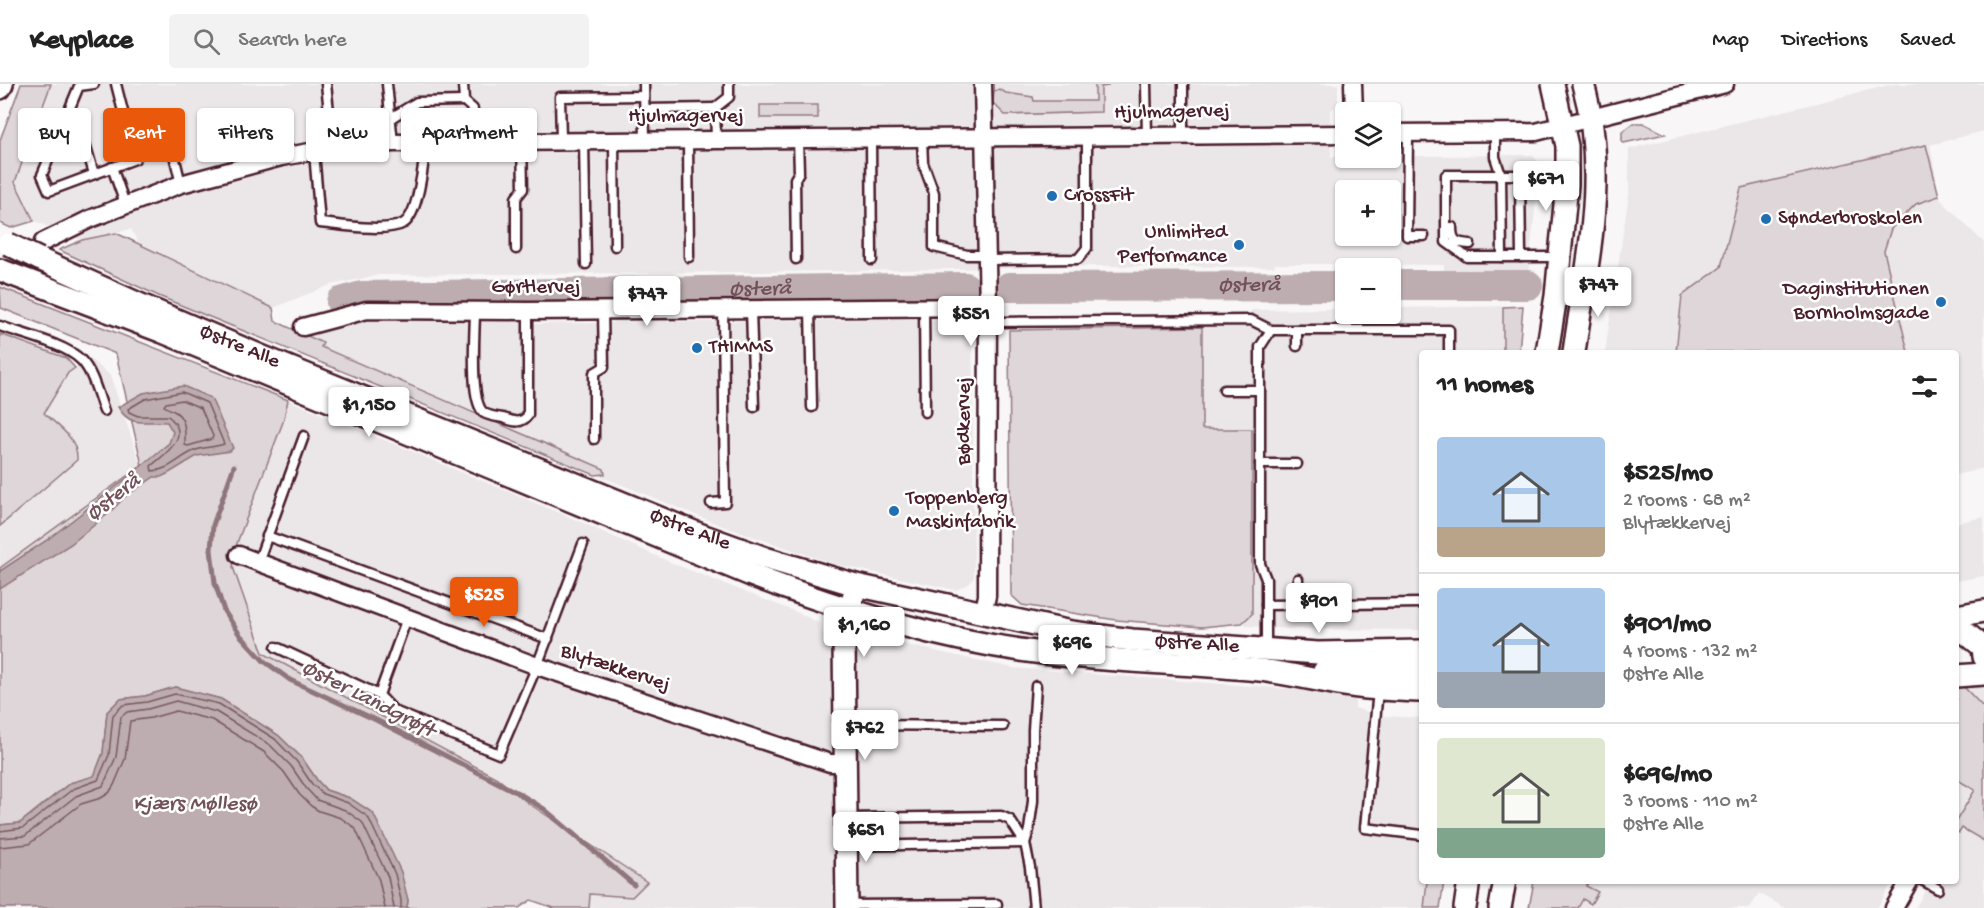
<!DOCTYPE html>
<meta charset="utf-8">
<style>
:root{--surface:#fff;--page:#f2f2f2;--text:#222;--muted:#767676;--line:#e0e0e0;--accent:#ea580c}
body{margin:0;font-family:"Gochi Hand",sans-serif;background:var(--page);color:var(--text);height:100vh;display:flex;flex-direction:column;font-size:22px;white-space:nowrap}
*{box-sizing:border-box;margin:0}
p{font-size:20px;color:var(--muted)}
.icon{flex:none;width:33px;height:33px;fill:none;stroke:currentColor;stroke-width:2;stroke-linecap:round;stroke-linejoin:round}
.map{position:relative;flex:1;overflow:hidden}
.sheet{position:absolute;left:1419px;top:266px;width:540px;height:534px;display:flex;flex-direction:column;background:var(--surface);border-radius:6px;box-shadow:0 2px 4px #0004}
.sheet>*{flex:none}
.banner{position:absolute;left:18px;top:24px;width:570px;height:54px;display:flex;gap:12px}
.fabs{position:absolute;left:1335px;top:18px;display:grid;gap:12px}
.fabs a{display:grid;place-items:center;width:66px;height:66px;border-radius:6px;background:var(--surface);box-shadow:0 2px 4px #0004;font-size:30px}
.price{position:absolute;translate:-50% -51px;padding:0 14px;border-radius:6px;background:#fff;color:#222;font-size:20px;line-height:39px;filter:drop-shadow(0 2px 3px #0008)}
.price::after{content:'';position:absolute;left:50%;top:36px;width:18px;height:14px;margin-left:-9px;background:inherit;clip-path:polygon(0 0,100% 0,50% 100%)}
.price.active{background:var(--accent);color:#fff}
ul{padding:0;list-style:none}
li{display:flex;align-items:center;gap:18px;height:150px;padding:0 18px}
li+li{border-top:2px solid var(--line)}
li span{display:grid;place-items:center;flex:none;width:168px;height:120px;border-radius:6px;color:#555}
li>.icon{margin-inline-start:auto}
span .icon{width:72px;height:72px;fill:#fffc;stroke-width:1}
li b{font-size:26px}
h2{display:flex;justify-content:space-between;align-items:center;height:72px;padding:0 18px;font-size:26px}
.chip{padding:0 21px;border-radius:6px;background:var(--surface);box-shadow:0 2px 4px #0004;font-size:21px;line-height:54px}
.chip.active{background:var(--accent);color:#fff}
header{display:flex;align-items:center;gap:36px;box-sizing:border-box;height:84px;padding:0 30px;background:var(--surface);border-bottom:2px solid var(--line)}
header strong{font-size:28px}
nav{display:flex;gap:33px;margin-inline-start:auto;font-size:21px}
.search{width:420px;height:54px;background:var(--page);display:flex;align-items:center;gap:15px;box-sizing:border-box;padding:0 21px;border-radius:6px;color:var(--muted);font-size:22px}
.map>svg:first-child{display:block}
</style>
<header>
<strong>Keyplace</strong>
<div class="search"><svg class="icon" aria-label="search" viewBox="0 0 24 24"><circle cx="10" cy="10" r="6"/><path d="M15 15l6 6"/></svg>Search here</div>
<nav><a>Map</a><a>Directions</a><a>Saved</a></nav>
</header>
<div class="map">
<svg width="1984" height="824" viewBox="0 0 1984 824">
<rect width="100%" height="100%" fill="#f8f6f7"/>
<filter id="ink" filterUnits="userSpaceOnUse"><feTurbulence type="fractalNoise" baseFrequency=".0167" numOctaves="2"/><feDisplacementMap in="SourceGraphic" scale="12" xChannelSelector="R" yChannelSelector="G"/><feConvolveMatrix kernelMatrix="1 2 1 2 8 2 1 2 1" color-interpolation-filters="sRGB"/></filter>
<g filter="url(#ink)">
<g fill="#ebe6e8" fill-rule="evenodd">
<path d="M51,0H1338V20L1330,27L1331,73L1532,71L1540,79L1528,190H1444V181L1321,180H1275L1274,183L1095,182L850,187L379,191L330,201L273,224L138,158L131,145L82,156L34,137L15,99ZM1346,106H1390V152H1346Z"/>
<path d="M1894,0H1984V47L1930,61L1940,115L1984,159V384L1956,391V268H1605L1629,110V65Z"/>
<path d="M1523,222L1519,268H1422V546L1290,545L1249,542L1242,539L1252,530V345H1202V243H1251V226L1345,225L1346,230H1390L1391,224Z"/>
<path d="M523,233L524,240L907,235L969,237L972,246L974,493L970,499L956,506L834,480L725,443L314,275L302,249L361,234Z"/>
<path d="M0,250L66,274L75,284L90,275L110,291L141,382L0,485Z"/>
<path d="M288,316L581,438L674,480L796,528L819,539L823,550L869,565L872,560L879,555L1013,584L1315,607L1355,615V624L1381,632L1422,634V796L1444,797L1440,824H589L590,810L632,813L647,798L497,694L263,569L233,483L237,459L283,338Z"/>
<path d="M1984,433V492L1956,497V439Z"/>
<path d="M1984,597V824H1915L1931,797L1956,796V604Z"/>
<path d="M1534,797H1893L1877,824H1785L1759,809L1750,824H1529Z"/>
</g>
<g fill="#ded6d9" stroke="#947a82" stroke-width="1.5">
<path d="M21,0H51L15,98L34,137L11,144L0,139V56Z"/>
<path d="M1095,0H1108V2L1101,3V28L1005,31L993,19L994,7L999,5L1006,9L1033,13L1034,17H1095Z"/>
<rect x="760" y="21" width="58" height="13"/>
<path d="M1634,39H1643L1665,50L1624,59L1622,58V48Z"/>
<path d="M1926,61L1939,112L1916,120L1891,145L1884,167L1908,268H1676L1682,212L1721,183L1741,104Z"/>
<path d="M116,149L273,224L275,237L323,259L321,263L604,385L605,390L595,391L161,213L59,166L82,156Z"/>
<path d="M0,203L288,316L283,338L237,459L233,483L263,569L497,694L528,719L647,798L632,813L590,810L589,824H554L531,816L519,824H407L408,816L350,714L326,706L317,696L302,674L278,651L221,615L175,603L145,612L120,615L107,628L103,669L94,693L70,699L20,739L0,741V484L142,381L116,270L1,224Z"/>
<path d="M1523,222L1519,268H1503V223Z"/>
<path d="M1202,243V345H1252V530L1242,539L1202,543L1116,536L1022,521L1011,511L1009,246Z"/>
<path d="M0,250L66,274L75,284L68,289L44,329C59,343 78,354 77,376L0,442Z"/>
<path d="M1964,603L1984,624V757L1962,744L1959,749L1956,747V737L1975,706L1956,695V604Z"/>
<path d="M1427,797H1444L1440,824H1424Z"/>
<path d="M1534,797H1589L1586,802L1598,808L1591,820L1583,815L1578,824H1529Z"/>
</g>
<g fill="#bdadb0" stroke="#8f747b" stroke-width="1.5">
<path d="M183,302L211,314L233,364L230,367L197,372L169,389L161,393H154L125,413L109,429L71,460L0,505V487L47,456L128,393L169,359L173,348L167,338C145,336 131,345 118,323L143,309Z"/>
<path d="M175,603L221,615L278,651L302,674L317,696L326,706L350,714L373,729L401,788L408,816L407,824H0V741L20,739L70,699L94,692L103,669L107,628L120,615L145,612Z"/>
</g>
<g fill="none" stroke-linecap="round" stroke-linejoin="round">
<g stroke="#785860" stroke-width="1.5">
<path d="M182,308L207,319L224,360C216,363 205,363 196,366C180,372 169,387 152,387L151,382C166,369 193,352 168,332H138L129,328L128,325L145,315Z"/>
<path d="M182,316L201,324L213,352L212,355L188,362L185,361C185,348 187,333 172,326C170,325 167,324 164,322L166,319Z"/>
<path d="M0,747L23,744L73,705L98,696L109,671L113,631L123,621L147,618L175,610L219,620L275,655L297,678L312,700L323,710L348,719L368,733L395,790L401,816V824"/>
<path d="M0,754L25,752L76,712L103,702L116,673L121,633L127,628L148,625L176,617L216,628L270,661L291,682L306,704L317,716L345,726L362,738L388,793L394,824"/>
<path d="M0,763L29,760L81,720L101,714L109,709L114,701L125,675L130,637L151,634L176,627L212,636L264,668L284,688L299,710L311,722L319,727L341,734L355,744L379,796L385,824"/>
</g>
<path stroke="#8f747b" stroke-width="5" d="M234,382L213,441L211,466L215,499L224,527L240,551L264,577L290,596L376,636L518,709L544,725L634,801"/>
<g stroke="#bdadb0" stroke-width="30">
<path d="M1390,201H1528"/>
<path id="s1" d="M1009,203L1346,202"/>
<path id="s2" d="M341,218L362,212L965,203"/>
</g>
<defs>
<g id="service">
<path d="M94,0L79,2L42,91L49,107L135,75L116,0"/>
<path d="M326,0L333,64"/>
<path d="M387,0L393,59"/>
<path d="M463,0L464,17L473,25L474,57"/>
<path d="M644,0L645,56"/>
<path d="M1146,0L1147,52"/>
<path d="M1183,0V51"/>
<path d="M644,25L715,24"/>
<path d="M68,29L80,42L94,90"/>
<path d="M391,34L417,18L464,17"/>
<path d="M273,38L281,73"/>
<path d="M1495,48V73L1501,91L1502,173"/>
<path d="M1408,49L1407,152H1424"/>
<path d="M871,54L872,176"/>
<path d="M922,54L923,79L934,109V163L967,171H987"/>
<path d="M716,55L715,24L729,13V0"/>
<path d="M561,56L560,13L644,12"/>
<path d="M584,56L586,180"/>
<path d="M614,56L615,162"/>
<path d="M688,56L689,173"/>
<path d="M172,63L181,100"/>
<path d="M314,68L320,139C340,141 387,149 404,139C419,130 424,75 426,58"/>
<path d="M112,83L125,120"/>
<path d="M1520,91L1521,173"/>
<path d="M1452,143C1452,157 1456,159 1470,160"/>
<path d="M516,165V114L523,105L522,57"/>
<path d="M1560,173H1467L1446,158V91H1520L1567,100"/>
<path d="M796,175L795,95L799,88L798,55"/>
<path d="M987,176L1078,175L1087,164V52"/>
<path d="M924,223L925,328"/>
<path d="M810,224L812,323"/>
<path d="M751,225L754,323"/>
<path d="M475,227C475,247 469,318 484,329C489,332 497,333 503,334C512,337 521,341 528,331V227"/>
<path d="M988,238L1251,236L1271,246H1449V268"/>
<path d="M0,242C22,250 66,260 81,276C93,288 98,311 104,327"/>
<path d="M1297,246V262"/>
<path d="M1224,306H1260"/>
<path d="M594,355V289L604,283L603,226"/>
<path d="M1260,380H1297"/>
<path d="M711,419L725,418L723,225"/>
<path d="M267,452L548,555"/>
<path d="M258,478L304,352"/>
<path d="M1298,495V521"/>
<path d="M1266,521L1422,519"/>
<path d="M407,534L379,611L394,627L499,670L537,582L583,460"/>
<path d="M276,563L379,611"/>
<path d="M1266,566V495L1260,480V263L1271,246"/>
<path d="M1378,606L1365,744L1422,751"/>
<path d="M845,641L1003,642"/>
<path d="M846,734L1001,732L1010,736L1025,759L846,762"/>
<path d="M1922,796L1938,805"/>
<path d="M847,821L997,820"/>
<path d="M1034,824L1030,783L1025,759L1029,746L1033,717V646L1036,602"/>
</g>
<g id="minor">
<path d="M983,0L988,223L987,512L983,530"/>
<path d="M1353,0L1354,28"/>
<path d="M1390,49L1536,48L1725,0"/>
<path d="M43,158L90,135L181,100L281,73L333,64L393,59L1346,50"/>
<path d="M303,243L367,226L528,227L988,223"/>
<path d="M239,471L537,582L830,679H845"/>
<path d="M1894,824L1910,796"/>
</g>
<g id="tertiary">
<path d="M0,4L2,0"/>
<path id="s3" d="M39,175L139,220L263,273L704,452L765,474L856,501L1071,548L1132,556L1318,569L1422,567"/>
<path d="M0,186L163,248L751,491C845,527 942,557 1043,569C1115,578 1188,579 1260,586C1291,590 1320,597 1350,602C1374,606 1398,606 1422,607"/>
<path d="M1547,268L1556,212L1567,100V62L1553,0"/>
<path d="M1574,268C1587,177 1609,91 1583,0"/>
<path d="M1956,532L1984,527"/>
<path d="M1956,545L1967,550L1983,563L1984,573"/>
<path d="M1324,587H1422"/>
<path d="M1956,592L1984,590"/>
<path d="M847,824L844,557L853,513"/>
<path d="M1465,824L1469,796"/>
<path d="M1500,824L1505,796"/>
</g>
</defs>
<use href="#service" stroke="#4a1f2b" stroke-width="13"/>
<use href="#minor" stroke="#4a1f2b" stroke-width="21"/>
<use href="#tertiary" stroke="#4a1f2b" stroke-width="26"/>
<use href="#service" stroke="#fff" stroke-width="8"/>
<use href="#minor" stroke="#fff" stroke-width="16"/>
<use href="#tertiary" stroke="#fff" stroke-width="21"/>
<defs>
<path id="tertiary-bridge" d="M8,160L39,175"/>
</defs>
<use href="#tertiary-bridge" stroke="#4a1f2b" stroke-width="26" stroke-linecap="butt"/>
<use href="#tertiary-bridge" stroke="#fff" stroke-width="21"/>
</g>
</g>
<g fill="#1f6fb2" stroke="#fff" stroke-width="2">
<circle cx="1052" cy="112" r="6"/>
<circle cx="1766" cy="135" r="6"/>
<circle cx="1239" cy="161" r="6"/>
<circle cx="1941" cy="218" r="6"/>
<circle cx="697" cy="264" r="6"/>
<circle cx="894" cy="427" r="6"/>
</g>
<g text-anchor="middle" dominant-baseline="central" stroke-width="5" stroke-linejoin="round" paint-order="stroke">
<g font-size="21" fill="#4a1f2b" stroke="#fff">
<text transform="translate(1172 29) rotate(-1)">Hjulmagervej</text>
<text x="686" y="33">Hjulmagervej</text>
<text x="536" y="204">Gørtlervej</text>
<text stroke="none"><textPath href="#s3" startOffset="219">Østre Alle</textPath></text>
<text transform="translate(965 337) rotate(-90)">Bødkervej</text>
<text stroke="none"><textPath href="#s3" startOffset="705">Østre Alle</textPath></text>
<text stroke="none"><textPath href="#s3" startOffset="1227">Østre Alle</textPath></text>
<text transform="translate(615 585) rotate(18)">Blytækkervej</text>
</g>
<g font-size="21" fill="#4a1f2b" stroke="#fff" text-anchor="start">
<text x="1064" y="112">CrossFit</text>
<text x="1778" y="135">Sønderbroskolen</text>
<text x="1227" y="149" text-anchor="end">Unlimited<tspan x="1227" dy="24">Performance</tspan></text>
<text x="1929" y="206" text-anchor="end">Daginstitutionen<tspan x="1929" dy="24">Bornholmsgade</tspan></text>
<text x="709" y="264">THIMMS</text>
<text x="906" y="415">Toppenberg<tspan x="906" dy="24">Maskinfabrik</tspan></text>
</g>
<g font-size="22" font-style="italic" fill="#72515a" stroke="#fff">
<text stroke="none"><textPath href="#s1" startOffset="240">Østerå</textPath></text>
<text stroke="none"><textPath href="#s2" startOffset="420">Østerå</textPath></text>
<text transform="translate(114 414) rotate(-38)">Østerå</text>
<text transform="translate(368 616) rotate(27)">Øster Landgrøft</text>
<text x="195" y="721">Kjærs Møllesø</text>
</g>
</g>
</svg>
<div class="fabs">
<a><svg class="icon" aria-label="layers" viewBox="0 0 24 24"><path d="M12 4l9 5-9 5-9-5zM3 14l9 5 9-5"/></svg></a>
<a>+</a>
<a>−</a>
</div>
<b class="price" style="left:1546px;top:128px">$671</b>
<b class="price" style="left:1598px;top:234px">$747</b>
<b class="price" style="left:647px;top:243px">$747</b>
<b class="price" style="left:971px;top:263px">$551</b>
<b class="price" style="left:369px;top:354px">$1,150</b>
<b class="price active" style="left:484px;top:544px">$525</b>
<b class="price" style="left:1319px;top:550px">$901</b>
<b class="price" style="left:864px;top:574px">$1,160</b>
<b class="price" style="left:1072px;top:592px">$696</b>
<b class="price" style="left:865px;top:677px">$762</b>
<b class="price" style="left:866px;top:779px">$651</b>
<div class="banner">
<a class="chip">Buy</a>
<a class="chip active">Rent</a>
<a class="chip">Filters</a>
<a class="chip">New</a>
<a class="chip">Apartment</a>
</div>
<section class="sheet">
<h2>11 homes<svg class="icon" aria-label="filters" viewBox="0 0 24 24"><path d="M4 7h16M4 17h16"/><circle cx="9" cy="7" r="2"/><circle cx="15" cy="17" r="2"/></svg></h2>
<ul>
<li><span style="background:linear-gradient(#a9c7e8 75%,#b9a48a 0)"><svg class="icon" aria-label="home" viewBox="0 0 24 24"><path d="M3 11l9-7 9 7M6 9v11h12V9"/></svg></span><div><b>$525/mo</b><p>2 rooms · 68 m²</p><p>Blytækkervej</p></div></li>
<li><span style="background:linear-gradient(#a9c7e8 70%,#9aa5b1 0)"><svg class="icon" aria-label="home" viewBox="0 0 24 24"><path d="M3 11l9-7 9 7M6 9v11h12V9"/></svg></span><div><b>$901/mo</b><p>4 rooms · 132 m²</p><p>Østre Alle</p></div></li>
<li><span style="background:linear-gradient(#dfe7d0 75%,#7fa58c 0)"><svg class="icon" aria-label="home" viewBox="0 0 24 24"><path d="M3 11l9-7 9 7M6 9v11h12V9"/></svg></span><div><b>$696/mo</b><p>3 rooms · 110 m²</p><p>Østre Alle</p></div></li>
</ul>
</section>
</div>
